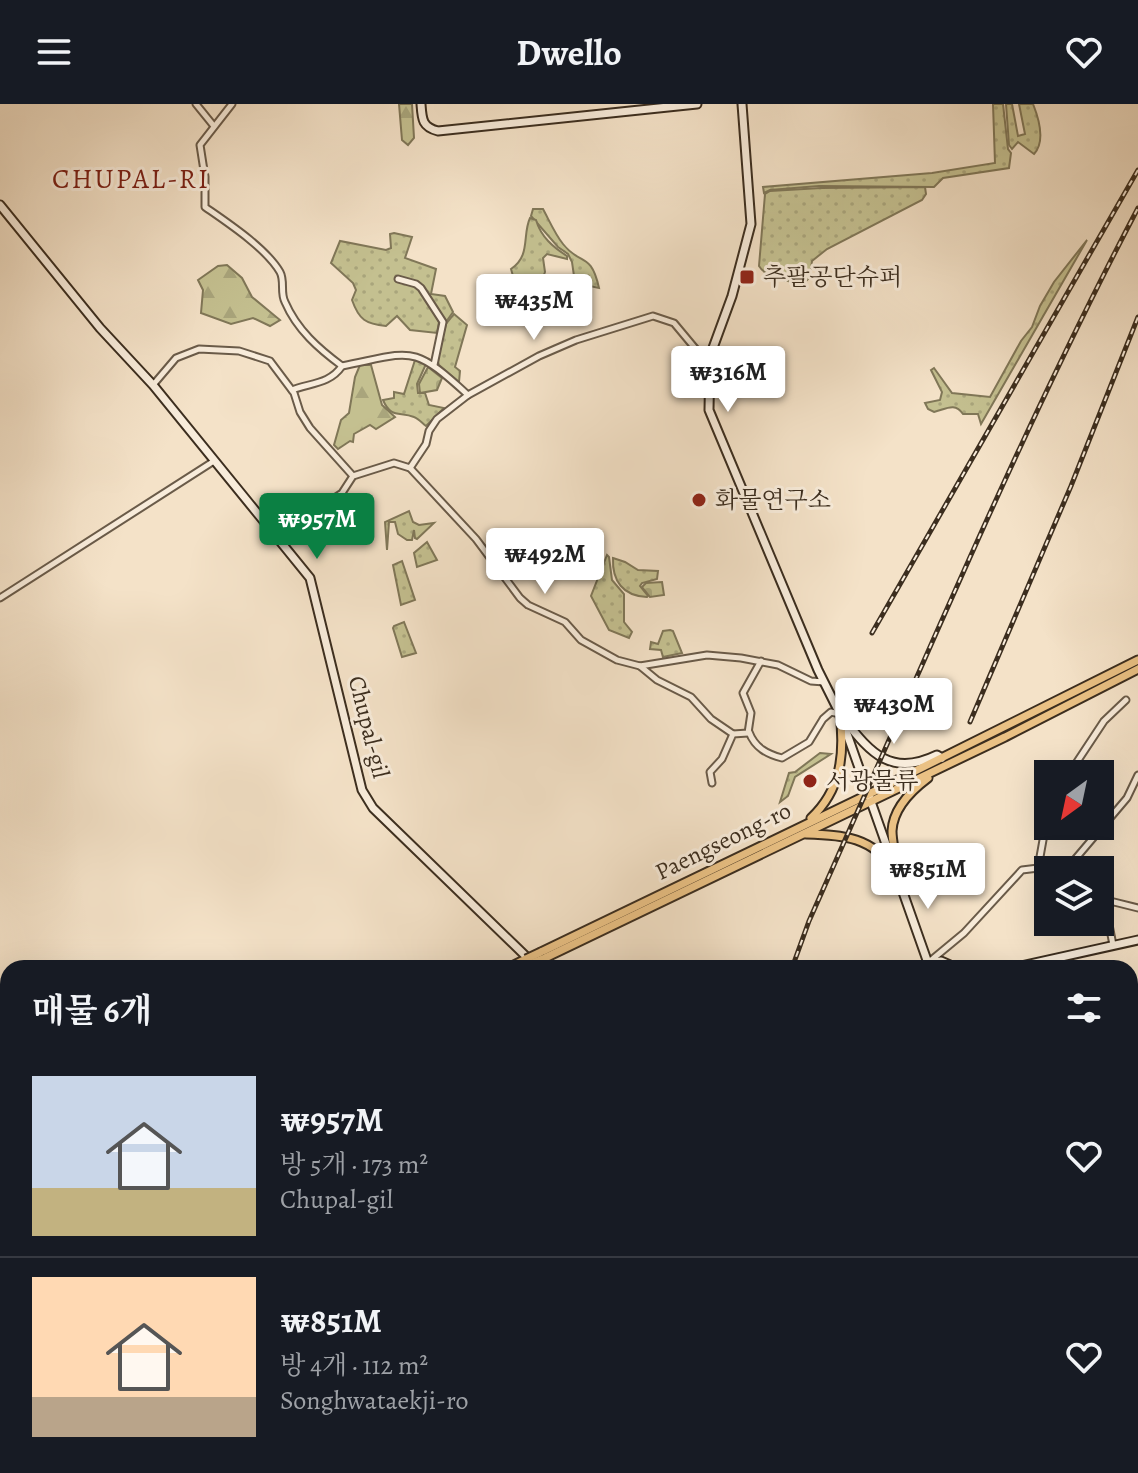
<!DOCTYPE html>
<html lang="ko">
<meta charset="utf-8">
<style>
:root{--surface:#171b24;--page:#20242c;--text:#f1f3f6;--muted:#9ea1a6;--line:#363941;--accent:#0b8043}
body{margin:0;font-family:Alegreya,"Noto Serif KR",serif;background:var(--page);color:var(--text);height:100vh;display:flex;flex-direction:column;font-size:30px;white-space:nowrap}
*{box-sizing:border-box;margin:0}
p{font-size:26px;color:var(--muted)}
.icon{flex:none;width:44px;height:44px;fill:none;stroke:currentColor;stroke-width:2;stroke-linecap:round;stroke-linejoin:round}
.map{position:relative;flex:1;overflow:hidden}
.drawer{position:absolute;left:0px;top:856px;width:1138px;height:514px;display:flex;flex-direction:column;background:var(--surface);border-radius:24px 24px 0 0;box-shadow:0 8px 32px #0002}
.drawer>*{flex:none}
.needle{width:52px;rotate:213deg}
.tools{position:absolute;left:1034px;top:656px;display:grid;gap:16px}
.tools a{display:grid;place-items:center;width:80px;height:80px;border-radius:0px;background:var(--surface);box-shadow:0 8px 32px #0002;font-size:40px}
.price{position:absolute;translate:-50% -68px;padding:0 18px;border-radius:8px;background:#fff;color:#222;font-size:26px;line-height:52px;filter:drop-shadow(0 2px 4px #0008)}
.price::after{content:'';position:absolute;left:50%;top:48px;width:24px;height:18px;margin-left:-12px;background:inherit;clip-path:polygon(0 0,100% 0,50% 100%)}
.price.selected{background:var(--accent);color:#fff}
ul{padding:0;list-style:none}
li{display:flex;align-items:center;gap:24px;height:200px;padding:0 32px}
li+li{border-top:2px solid var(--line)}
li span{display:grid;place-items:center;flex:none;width:224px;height:160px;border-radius:0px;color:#555}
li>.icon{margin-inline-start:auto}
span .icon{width:96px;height:96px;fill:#fffc;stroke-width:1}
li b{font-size:34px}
h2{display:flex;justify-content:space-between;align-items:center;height:96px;padding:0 32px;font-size:34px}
header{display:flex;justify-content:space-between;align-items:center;height:104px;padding:0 32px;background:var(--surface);font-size:36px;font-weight:700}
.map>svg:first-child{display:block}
</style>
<header><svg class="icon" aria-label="menu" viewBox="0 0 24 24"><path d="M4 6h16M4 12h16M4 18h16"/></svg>Dwello<svg class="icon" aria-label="heart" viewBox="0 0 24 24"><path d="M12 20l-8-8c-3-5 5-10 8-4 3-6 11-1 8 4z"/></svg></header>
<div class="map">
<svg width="1138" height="1369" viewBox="0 0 1138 1369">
<defs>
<pattern id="grass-dots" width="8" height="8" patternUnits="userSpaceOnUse" patternTransform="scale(2)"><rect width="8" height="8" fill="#c4c090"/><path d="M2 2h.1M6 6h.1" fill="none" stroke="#a9a57c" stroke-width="1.8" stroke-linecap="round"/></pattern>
<pattern id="forest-firs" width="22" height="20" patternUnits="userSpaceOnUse" patternTransform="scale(2)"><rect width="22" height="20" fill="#c4c090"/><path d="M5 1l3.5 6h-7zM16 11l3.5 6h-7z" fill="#a9a57c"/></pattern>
<pattern id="cemetery-stones" width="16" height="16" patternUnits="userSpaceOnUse" patternTransform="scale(2)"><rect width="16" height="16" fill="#c4c090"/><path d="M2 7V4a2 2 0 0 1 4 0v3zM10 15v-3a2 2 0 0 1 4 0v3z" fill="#a9a57c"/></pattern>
</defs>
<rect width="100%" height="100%" fill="#f4e2c8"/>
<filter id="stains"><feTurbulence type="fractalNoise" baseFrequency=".0025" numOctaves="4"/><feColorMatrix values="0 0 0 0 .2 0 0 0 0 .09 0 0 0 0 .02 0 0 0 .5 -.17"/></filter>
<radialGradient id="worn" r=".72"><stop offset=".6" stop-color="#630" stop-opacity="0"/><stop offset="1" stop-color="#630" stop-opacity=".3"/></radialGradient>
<g fill="url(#grass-dots)" stroke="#807758" stroke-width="2">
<path d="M993,0H1003L1008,45L1011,49L1009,64L943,74L934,83L819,82L770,86L764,89L763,83L932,69L995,59Z"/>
<path d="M1006,0H1012L1018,32L1025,30L1019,0H1033C1039,15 1046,37 1034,50L1018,38L1012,45L1009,41Z"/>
<path d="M925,83L926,90L922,96L827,145L812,157L810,173L804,179C790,178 767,175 759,162L765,90L770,87L821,84Z"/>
<path d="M533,105H543C549,116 555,130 563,140C580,162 591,147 599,184L575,179L572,158L568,150L558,143L531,112Z"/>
<path d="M530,114L536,116C541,133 553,143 567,152V155L547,150L543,154L545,168L542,176L572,183L571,187L513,172L511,165C531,152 522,131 530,114Z"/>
<path d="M394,129L412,133L405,154L436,165L431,190L445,192L453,208L446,218L427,190L426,193L439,218L437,229L410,226L397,212L386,222C366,220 359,216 352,196L356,186L353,179L331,159L340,137L386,146L391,144L390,130Z"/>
<path d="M1087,136L981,320L978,310H963C955,298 946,305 934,308L928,305L925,299L940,296L942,288L931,266L934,264L952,289L990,293L1021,237L1032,223L1040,202L1054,178Z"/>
<path d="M454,210L467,221L455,263L460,267L459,278L439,261L437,255L446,220Z"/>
<path d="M415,256L426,260L417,280L418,289H425L429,301L444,304L426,322C422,319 419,315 414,313C400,307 391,315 383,296L394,294V288L404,290Z"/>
<path d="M409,407L413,418L419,421L434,419L417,435L415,434L414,426L412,436H407L398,430L395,418H389L387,446L385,418Z"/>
<path d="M427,438L437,456L417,463L414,449Z"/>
<path d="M607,451L609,453L612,476L624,490V518L632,528L629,534L609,526L591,492Z"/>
<path d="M613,454L625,458L638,466L658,467L657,475L642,479L640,482L648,492L647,493C623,492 612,477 613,454Z"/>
<path d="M402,457L415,496L401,501L393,461Z"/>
<path d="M404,518L416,549L402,553L393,524L394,522Z"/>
<path d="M670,526L673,527L682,549L663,553L661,546L650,545L651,538L658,540L663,527Z"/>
<path d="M820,649L831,650L795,673L788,692L780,698L789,669L795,668Z"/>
</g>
<g fill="url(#forest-firs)" stroke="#807758" stroke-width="2">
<path d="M399,0H412L414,34L408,41L402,36Z"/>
<path d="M227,161L242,174L252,193L280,216L270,222L253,214L231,220L201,209L203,186L198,176L218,162Z"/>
<path d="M360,261H371L382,301L395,313L376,325L370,321L354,330L353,338L350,337L338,345L334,341L341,316L349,309L355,273Z"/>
<path d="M1138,1339V1369L1111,1368L1109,1362H1130V1343Z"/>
</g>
<g fill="url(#cemetery-stones)" stroke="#807758" stroke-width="2">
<path d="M428,263L442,274L437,286L420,289L419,280Z"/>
<path d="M662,478L664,491L650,493L642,483L646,479Z"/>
</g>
<path fill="#c4c090" stroke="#807758" stroke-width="2" d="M904,1362H972L970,1369H919Z"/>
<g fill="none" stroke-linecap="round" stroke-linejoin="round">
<defs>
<g id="street">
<path d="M196,0L213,21"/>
<path d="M232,0L200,41L205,73V103C228,119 266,144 280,168C285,177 280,189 285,198C297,226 319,245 342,262C330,280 310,279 292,286"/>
<path d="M398,175L416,180L421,184L443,218L434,261"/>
<path d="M342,262C413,248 411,239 468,291L539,252L576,236L653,212L674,219L709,261"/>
<path d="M153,281L176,254L199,245L239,247L270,257L294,289L300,308L310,324L353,372"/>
<path d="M410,364L426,340L429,327L437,315L468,291"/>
<path d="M330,397L342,389L353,372L394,359L410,364L476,435L520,494L528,501L565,518L581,536L617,556L640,562L707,551L741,554L778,561L811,577L824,578"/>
<path d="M0,494L214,357"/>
<path d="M640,562L657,576L691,593L711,615L733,630"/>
<path d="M749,628C755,644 767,650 782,654L809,638L823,615L831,608L839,610"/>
<path d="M1069,670L1104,617L1126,596"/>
<path d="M712,679L710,668L722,655L733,630L748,629L751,609L743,589L761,557"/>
<path d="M1038,764L1048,708"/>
<path d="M1100,791L1104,795L1113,841"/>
<path d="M1105,799L1114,798L1138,804"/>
<path d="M929,858L964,829L1022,766L1071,760L1127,694L1138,671"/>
<path d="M1130,949L1138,991"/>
<path d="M1130,1032L1138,1030"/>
<path d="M1130,1150L1138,1149"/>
<path d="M1130,1286L1137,1327"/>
<path d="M0,1350L8,1348"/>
<path d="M278,1362L279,1369"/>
<path d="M630,1369L632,1362"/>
<path d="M843,1369L844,1362"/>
<path d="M1083,1369L1089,1362"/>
</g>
<g id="secondary">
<path d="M421,0C422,15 422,23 438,27L697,0"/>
<path d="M742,0L751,120L732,192L710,252L709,306L818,566L840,610L928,859"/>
<path d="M0,101L100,224L153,281L310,474L362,686L373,704L538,864"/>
<path d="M844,615C871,650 892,673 937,651L942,654"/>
<path d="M928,859L941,857L957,864"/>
<path d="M989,864H1001"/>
<path d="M1012,864L1138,836"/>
<path d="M1130,932L1138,935"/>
<path d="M0,1246L8,1244"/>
<path d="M862,1362L878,1369"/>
<path d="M722,1369L723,1362"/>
</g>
<g id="primary">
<path d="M811,714C841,686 845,650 840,610"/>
<path d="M806,730C846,731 870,733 896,766"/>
<path d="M896,766C897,753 892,740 892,727C893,705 912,686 928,674"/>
<path d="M541,848L867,691L1138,556"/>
<path d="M545,854L1005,633L1138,565"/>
<path d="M508,864L526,855"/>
<path d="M0,1141L8,1137"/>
<path d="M0,1151L8,1147"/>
</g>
</defs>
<use href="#street" stroke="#6a5b49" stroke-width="9"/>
<use href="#secondary" stroke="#3c2e1f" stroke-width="11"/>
<use href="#primary" stroke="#3c2e1f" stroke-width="11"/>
<use href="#street" stroke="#f8ecdb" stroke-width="5"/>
<use href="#secondary" stroke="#f8ecdb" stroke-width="7"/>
<use href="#primary" stroke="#eac184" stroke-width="7"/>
<defs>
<g id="rail">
<path d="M872,529L1138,66"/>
<path d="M970,618L1071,382L1138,213"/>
<path d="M792,864L809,817C916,578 1016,336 1138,104"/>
<path d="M626,1369L629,1362"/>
</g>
</defs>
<use href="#rail" stroke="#3c2e1f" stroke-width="5"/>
<use href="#rail" stroke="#f8ecdb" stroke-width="2" stroke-dasharray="6" stroke-linecap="butt"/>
<defs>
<g id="primary-bridge">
<path d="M526,855L541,848"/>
<path d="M530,860L545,854"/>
</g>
</defs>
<use href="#primary-bridge" stroke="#3c2e1f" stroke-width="11" stroke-linecap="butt"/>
<use href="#primary-bridge" stroke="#eac184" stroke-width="7"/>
</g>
<g fill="#8f2418" stroke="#f8ecdb" stroke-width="3">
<rect x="739" y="165" width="16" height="16" rx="4"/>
<circle cx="699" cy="396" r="8"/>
<circle cx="810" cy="677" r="8"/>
</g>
<g text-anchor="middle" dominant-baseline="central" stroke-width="6" stroke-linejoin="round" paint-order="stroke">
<g font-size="24" fill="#3c2e1f" stroke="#f8ecdb" text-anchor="start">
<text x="763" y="173">추팔공단슈퍼</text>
<text x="715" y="396">화물연구소</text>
<text x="826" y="677">서광물류</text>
</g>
<g font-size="24" fill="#3c2e1f" stroke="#f8ecdb">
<text transform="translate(369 623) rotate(76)">Chupal-gil</text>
<text transform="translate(723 737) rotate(-26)">Paengseong-ro</text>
</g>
<g font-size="28" letter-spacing="2" fill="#7a1f14" stroke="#f8ecdb">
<text x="131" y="75">CHUPAL-RI</text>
</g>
</g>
<rect width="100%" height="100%" filter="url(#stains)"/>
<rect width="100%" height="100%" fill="url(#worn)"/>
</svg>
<div class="tools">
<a><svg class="needle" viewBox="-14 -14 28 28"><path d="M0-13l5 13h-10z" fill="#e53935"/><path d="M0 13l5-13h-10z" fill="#9ea1a6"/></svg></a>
<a><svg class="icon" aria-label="layers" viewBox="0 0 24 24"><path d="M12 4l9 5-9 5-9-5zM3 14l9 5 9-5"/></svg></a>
</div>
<b class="price" style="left:534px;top:238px">₩435M</b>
<b class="price" style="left:728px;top:310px">₩316M</b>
<b class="price selected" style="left:317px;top:457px">₩957M</b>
<b class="price" style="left:545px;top:492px">₩492M</b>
<b class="price" style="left:894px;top:642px">₩430M</b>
<b class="price" style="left:928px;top:807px">₩851M</b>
<section class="drawer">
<h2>매물 6개<svg class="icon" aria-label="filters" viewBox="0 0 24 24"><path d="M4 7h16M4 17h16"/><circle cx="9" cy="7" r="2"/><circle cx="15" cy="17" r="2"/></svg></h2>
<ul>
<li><span style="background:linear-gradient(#c9d6e8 70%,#c2b280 0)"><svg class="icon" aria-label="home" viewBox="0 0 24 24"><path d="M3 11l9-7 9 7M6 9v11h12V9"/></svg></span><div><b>₩957M</b><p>방 5개 · 173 m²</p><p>Chupal-gil</p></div><svg class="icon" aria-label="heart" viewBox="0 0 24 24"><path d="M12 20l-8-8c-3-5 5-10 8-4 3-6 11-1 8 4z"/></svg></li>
<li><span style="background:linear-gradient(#ffd9b3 75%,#b9a48a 0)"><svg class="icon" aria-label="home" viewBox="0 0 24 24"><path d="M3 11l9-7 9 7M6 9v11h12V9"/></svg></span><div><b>₩851M</b><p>방 4개 · 112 m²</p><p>Songhwataekji-ro</p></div><svg class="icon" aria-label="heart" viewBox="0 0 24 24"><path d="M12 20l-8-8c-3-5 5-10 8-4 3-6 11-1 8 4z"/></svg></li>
</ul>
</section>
</div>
